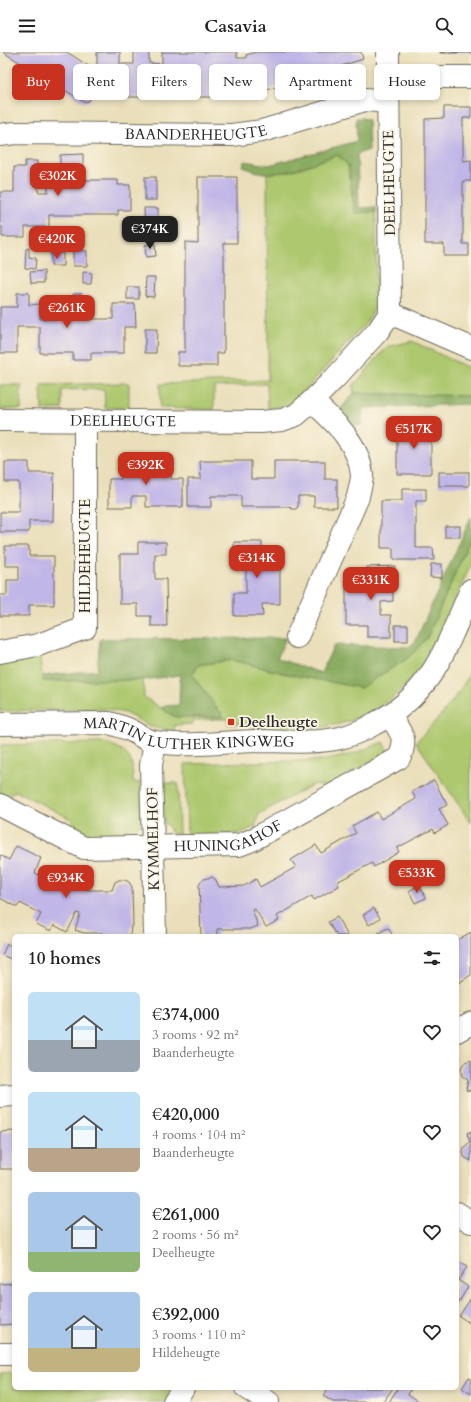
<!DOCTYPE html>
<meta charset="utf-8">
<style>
:root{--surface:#fff;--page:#f2f2f2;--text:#222;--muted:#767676;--accent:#c8321e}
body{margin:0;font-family:Cardo,serif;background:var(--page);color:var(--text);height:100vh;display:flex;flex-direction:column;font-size:15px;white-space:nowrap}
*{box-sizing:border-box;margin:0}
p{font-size:13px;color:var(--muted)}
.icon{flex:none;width:22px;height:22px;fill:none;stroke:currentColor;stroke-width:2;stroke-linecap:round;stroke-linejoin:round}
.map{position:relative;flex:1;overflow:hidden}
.sheet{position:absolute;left:12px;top:882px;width:447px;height:456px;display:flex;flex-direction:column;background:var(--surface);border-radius:6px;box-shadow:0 2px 6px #0003}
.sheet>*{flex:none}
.guide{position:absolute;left:12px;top:12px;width:447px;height:36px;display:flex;gap:8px}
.price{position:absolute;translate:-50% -34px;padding:0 9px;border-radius:8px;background:var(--accent);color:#fff;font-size:13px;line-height:26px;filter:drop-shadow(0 1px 2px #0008)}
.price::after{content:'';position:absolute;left:50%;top:24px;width:12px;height:9px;margin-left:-6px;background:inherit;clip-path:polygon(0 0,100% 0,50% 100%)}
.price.active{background:#222;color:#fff}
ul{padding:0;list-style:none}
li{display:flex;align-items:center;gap:12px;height:100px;padding:0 16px}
li span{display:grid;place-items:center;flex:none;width:112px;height:80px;border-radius:6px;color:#555}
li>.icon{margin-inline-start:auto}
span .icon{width:48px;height:48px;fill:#fffc;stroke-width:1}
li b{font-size:17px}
h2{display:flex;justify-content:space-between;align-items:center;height:48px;padding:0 16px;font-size:17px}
.pill{padding:0 14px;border-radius:6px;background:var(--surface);box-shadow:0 2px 6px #0003;font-size:14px;line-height:36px}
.pill.active{background:var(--accent);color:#fff}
header{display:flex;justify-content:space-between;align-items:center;height:52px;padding:0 16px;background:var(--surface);font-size:18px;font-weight:800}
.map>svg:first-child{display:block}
</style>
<header><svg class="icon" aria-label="menu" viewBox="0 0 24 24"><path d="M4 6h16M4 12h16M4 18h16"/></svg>Casavia<svg class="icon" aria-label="search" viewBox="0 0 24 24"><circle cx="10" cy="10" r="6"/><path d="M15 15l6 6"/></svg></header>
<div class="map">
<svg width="471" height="1350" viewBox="0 0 471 1350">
<rect width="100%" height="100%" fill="#fcf5e5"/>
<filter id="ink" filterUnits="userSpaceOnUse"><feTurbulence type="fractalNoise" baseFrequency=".025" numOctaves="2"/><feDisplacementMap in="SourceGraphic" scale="8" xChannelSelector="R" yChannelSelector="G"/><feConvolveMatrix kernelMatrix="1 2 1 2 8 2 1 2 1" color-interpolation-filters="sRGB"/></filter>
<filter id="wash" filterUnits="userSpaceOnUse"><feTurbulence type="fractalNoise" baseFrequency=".012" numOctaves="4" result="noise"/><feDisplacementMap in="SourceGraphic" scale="16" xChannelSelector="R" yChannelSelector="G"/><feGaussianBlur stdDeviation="0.9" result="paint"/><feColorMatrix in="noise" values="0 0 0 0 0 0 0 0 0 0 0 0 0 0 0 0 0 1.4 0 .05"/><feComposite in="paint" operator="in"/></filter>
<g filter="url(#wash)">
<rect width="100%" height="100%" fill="#eadfba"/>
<g fill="#adc86e" stroke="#6c7a4c">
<path d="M337,103L348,113L355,161L376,160V254L366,271L293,351L280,355L268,356L267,332L214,335V358L160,356V332L268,328L267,121L288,120Z"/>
<path d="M412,289L471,317V344L354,341L353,334L387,295Z"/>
<path d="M129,331V356H105L104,337L62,338V357L42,358L41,333Z"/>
<rect x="0" y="333" width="21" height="24"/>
<path d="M471,485V512L429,605C407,637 378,662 340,672C316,677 290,676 266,678L265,677H262L261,671L228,672V667L192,668V672L175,673L174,680L152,675L125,661L106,657L0,659V609L39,599L43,629L143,628L144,645L175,665H223L192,623L198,613L232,608L283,621L361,635L427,586Z"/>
<path d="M471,618V771L416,690C436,668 459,646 471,618Z"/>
<path d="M383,690L388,700L326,735L314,732L259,762L255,775L240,781L232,782L187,783L185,712L327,708L353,702Z"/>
<path d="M102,691C115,692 131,701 132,714C133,720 133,725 133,730L141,731V772C135,776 133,782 125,784L88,785L75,780L71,767L16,739L4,744L0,743V693Z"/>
<path d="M163,731H178L179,783L171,781L167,772H164Z"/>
<path d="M14,1321V1336H174L165,1350H0V1322Z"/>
</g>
<g fill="#8aac61" stroke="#5a6c46">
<path d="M356,66H363L368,68L369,98L357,102L359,156L376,155V160L355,161L348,113L337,103C307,112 273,132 243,114L244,109L269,113L357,89Z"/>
<path d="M354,341L471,344V352L363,356L361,373H351L340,358Z"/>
<path d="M471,465V485L427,586L408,606L361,636L283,621L232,608L198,613L192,623L224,665H175L161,656L165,654L179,653L180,623L143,628L43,629L42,624L97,618L100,587L286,586L277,606L321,621L334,593L409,595L416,588Z"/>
</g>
<g id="blocks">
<g fill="#c0b6e7">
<path d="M3,0H67L93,17L85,31L93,36V41L89,49L84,50Z"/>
<path d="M97,0H120V12H134V0H149V11L162,12V0H237V6H246V3L256,0H361L363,7L258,41L254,29H237V19H225V45H120V19H97Z"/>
<rect x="440" y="0" width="31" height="1"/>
<path d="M444,55H471V66H463V109L471,108V129H463V192H469V204H444V192H425V67L444,66Z"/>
<path d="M83,102V128H118V133H130V158H118V163H49V175H25V185H2V175H0V140H14V115H25V109H37L38,140H48V128H60V103Z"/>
<rect x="145" y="125" width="11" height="23"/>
<path d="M198,125H237V191H224V301H217V314H178V300H185V190L198,191Z"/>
<path d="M144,156H158V182H145Z"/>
<path d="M155,192L156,204L146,205L145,193Z"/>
<path d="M29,196V205L36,206L35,217L25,216L26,197Z"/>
<path d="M73,198L87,199V214H73Z"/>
<rect x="51" y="201" width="12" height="13"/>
<path d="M44,219V231H31L30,220Z"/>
<path d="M83,220L92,221L91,232H83Z"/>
<path d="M146,225H155L154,245L145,244Z"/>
<rect x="127" y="235" width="12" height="12"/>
<path d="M17,241H29V253L40,252V267H73V242H82V256H91V267H113V252H135L136,275H124V301H91V308H73V301H40V275H17V301H0V255H17Z"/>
<path d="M145,277H157L156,301H145Z"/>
<path d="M397,373L431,374V422H397Z"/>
<path d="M200,409H251V427H274V409H325V427H337V455H314V444H298V455L296,457H292L290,455H241V444H211V455H188V427H201Z"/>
<path d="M5,410H29V421H54L53,469H29V480H0V460H19V430H5Z"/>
<path d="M121,410H171V427H183V455H146V444H132V455H109V427H121Z"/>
<rect x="439" y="420" width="30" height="14"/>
<path d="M402,437H426V449H416V496H433L434,508H393V496H381V449H402Z"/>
<rect x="445" y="474" width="15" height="11"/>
<path d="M138,490H166V502H155V527H166L167,574H151V564H138V552H120V502H138Z"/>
<path d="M234,490H262V502L280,501V552H262L263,564H234V541H246V512H234Z"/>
<path d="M5,494H29V504H54V553H29V564H0V543H7V528H19V514H5Z"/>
<path d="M431,512H442V526L430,525Z"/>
<path d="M395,514L394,526H393V549L381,550V563H391V585H367V573H346V526H367V515Z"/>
<rect x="395" y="573" width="13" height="16"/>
<path d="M434,728L447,753L439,757L448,773L435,781L433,777L397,796L399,800L374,815L372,811L337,830L339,834L314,848L312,844L277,864L279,868L266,875L255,857L252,858L258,874L250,877H217L218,882L216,884H202L201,883L199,833L202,828L207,826L212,825L216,828L219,835L244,834L256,827L260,835L296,815L291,808L316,793L321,801L356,781L352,774L377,760L381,767L416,747L412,740Z"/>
<path d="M16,794L41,806L35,821L71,839L74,831L88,838H112L115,830L119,828H125L129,830L132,835L133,874H131L130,884H102V881H84L75,878L80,862L77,861L67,880L54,873L51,879L36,872L41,862L20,851L17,855L0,846V803L9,808Z"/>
<path d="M419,833L426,846L415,851L409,839Z"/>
<path d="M374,856L380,866L369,873L363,863Z"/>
<path d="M337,865L348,884H337L328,870Z"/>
<path d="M388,876L393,884H380L378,881Z"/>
<path d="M471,880V923L457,932V888Z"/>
<path d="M7,892L14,895L13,908L2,903Z"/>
<path d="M471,1008V1039L466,1038L468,1028L466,1027L462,1024L461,1019L462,1014L465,1010Z"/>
<path d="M14,1079V1117H0V1080Z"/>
<path d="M471,1079V1109L464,1105L463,1100L464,1095L470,1090L467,1081Z"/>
<path d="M457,1208L467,1215L458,1228L468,1235L457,1253Z"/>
<path d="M14,1231V1272L0,1273V1232Z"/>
<path d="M471,1246V1272L459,1264Z"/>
<path d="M469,1325L471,1326V1342L462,1336Z"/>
<path d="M324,1336H393L383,1350H333L323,1344L327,1338Z"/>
<path d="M398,1336H412L408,1342L420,1350H389Z"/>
</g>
</g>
</g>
<g filter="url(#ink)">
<use href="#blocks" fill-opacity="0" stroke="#6e6a5d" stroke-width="1"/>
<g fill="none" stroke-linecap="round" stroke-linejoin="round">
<defs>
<g id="street">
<path d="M388,25H471"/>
<path id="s1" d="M0,83L16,81L232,83L262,79L365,48L388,50"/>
<path d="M390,261L471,296"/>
<path id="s2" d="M0,368L261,370L282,368L296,363L312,349L335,326L378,279L390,261L388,0"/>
<path d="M297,585L358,445C359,438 362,430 362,423C359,391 334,369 312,349"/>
<path d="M0,600L38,593L85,576V368"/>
<path id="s3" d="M0,753L84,796L239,793L252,788L399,706C409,686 400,681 390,663"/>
<path d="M155,884L151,713L155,690"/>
<path d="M457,979L471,971"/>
<path d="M0,1044L14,1043"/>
<path d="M457,1161L471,1170"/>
<path d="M0,1302H14"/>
<path d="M246,1336L268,1350"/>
<path d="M174,1350L183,1336"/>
</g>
<g id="secondary">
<path id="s4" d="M0,672L109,671C117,673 124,675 132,679C140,683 146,689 156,690C188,695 223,690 256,689C284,689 313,692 340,686C352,683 364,678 374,672C433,642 446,595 471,538"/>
</g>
</defs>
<use href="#street" stroke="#6e6a5d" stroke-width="24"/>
<use href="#secondary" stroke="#6e6a5d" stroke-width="24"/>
<use href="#street" stroke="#fff" stroke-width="22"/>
<use href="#secondary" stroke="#fff" stroke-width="22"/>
</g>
</g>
<rect fill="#c8321e" stroke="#fcf5e5" stroke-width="1.5" x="227" y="666" width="8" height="8" rx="2"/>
<g text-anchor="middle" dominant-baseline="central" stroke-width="3.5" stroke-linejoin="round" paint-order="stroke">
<g font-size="15" fill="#2b2b2b" stroke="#fcf5e5">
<text stroke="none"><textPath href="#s1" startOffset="196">BAANDERHEUGTE</textPath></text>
<text transform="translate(389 131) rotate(-91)">DEELHEUGTE</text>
<text stroke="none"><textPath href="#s2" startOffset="123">DEELHEUGTE</textPath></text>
<text transform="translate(85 504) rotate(-90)">HILDEHEUGTE</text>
<text stroke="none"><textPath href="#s4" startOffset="191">MARTIN LUTHER KINGWEG</textPath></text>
<text stroke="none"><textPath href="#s3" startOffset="240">HUNINGAHOF</textPath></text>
<text transform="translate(153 787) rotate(-91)">KYMMELHOF</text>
</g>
<g font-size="15" font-weight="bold" fill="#2b2b2b" stroke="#fcf5e5" text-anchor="start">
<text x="239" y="670">Deelheugte</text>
</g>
</g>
</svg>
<b class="price" style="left:58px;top:145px">€302K</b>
<b class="price active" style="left:150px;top:198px">€374K</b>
<b class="price" style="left:57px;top:208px">€420K</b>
<b class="price" style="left:67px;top:277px">€261K</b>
<b class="price" style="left:414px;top:398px">€517K</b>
<b class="price" style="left:146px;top:434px">€392K</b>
<b class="price" style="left:257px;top:527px">€314K</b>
<b class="price" style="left:371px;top:549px">€331K</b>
<b class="price" style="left:417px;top:842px">€533K</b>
<b class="price" style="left:66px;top:847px">€934K</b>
<div class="guide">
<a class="pill active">Buy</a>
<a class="pill">Rent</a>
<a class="pill">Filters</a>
<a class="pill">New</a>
<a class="pill">Apartment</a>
<a class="pill">House</a>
</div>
<section class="sheet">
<h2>10 homes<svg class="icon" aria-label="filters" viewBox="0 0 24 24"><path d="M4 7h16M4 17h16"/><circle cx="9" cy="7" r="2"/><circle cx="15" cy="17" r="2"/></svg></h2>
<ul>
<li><span style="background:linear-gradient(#bfe0f5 60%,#9aa5b1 0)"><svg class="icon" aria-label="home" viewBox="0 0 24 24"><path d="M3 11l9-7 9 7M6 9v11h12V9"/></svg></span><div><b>€374,000</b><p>3 rooms · 92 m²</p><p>Baanderheugte</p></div><svg class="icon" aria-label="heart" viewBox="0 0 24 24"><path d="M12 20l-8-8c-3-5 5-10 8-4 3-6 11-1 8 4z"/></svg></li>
<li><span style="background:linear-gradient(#bfe0f5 70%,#b9a48a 0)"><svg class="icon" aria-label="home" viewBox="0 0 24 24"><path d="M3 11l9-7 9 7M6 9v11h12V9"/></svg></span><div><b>€420,000</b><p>4 rooms · 104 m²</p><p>Baanderheugte</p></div><svg class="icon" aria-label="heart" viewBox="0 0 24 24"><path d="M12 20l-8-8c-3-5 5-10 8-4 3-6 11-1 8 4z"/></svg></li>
<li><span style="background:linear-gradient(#a9c7e8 75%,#8fb573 0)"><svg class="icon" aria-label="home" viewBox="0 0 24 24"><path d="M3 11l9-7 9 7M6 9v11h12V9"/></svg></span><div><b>€261,000</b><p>2 rooms · 56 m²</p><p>Deelheugte</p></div><svg class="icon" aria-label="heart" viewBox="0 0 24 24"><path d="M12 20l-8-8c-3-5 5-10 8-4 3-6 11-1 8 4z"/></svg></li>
<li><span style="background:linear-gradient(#a9c7e8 70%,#c2b280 0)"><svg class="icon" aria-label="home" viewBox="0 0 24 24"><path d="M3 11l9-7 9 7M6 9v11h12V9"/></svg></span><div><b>€392,000</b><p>3 rooms · 110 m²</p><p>Hildeheugte</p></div><svg class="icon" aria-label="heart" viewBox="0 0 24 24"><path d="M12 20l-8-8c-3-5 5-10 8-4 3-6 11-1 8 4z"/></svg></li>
</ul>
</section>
</div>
